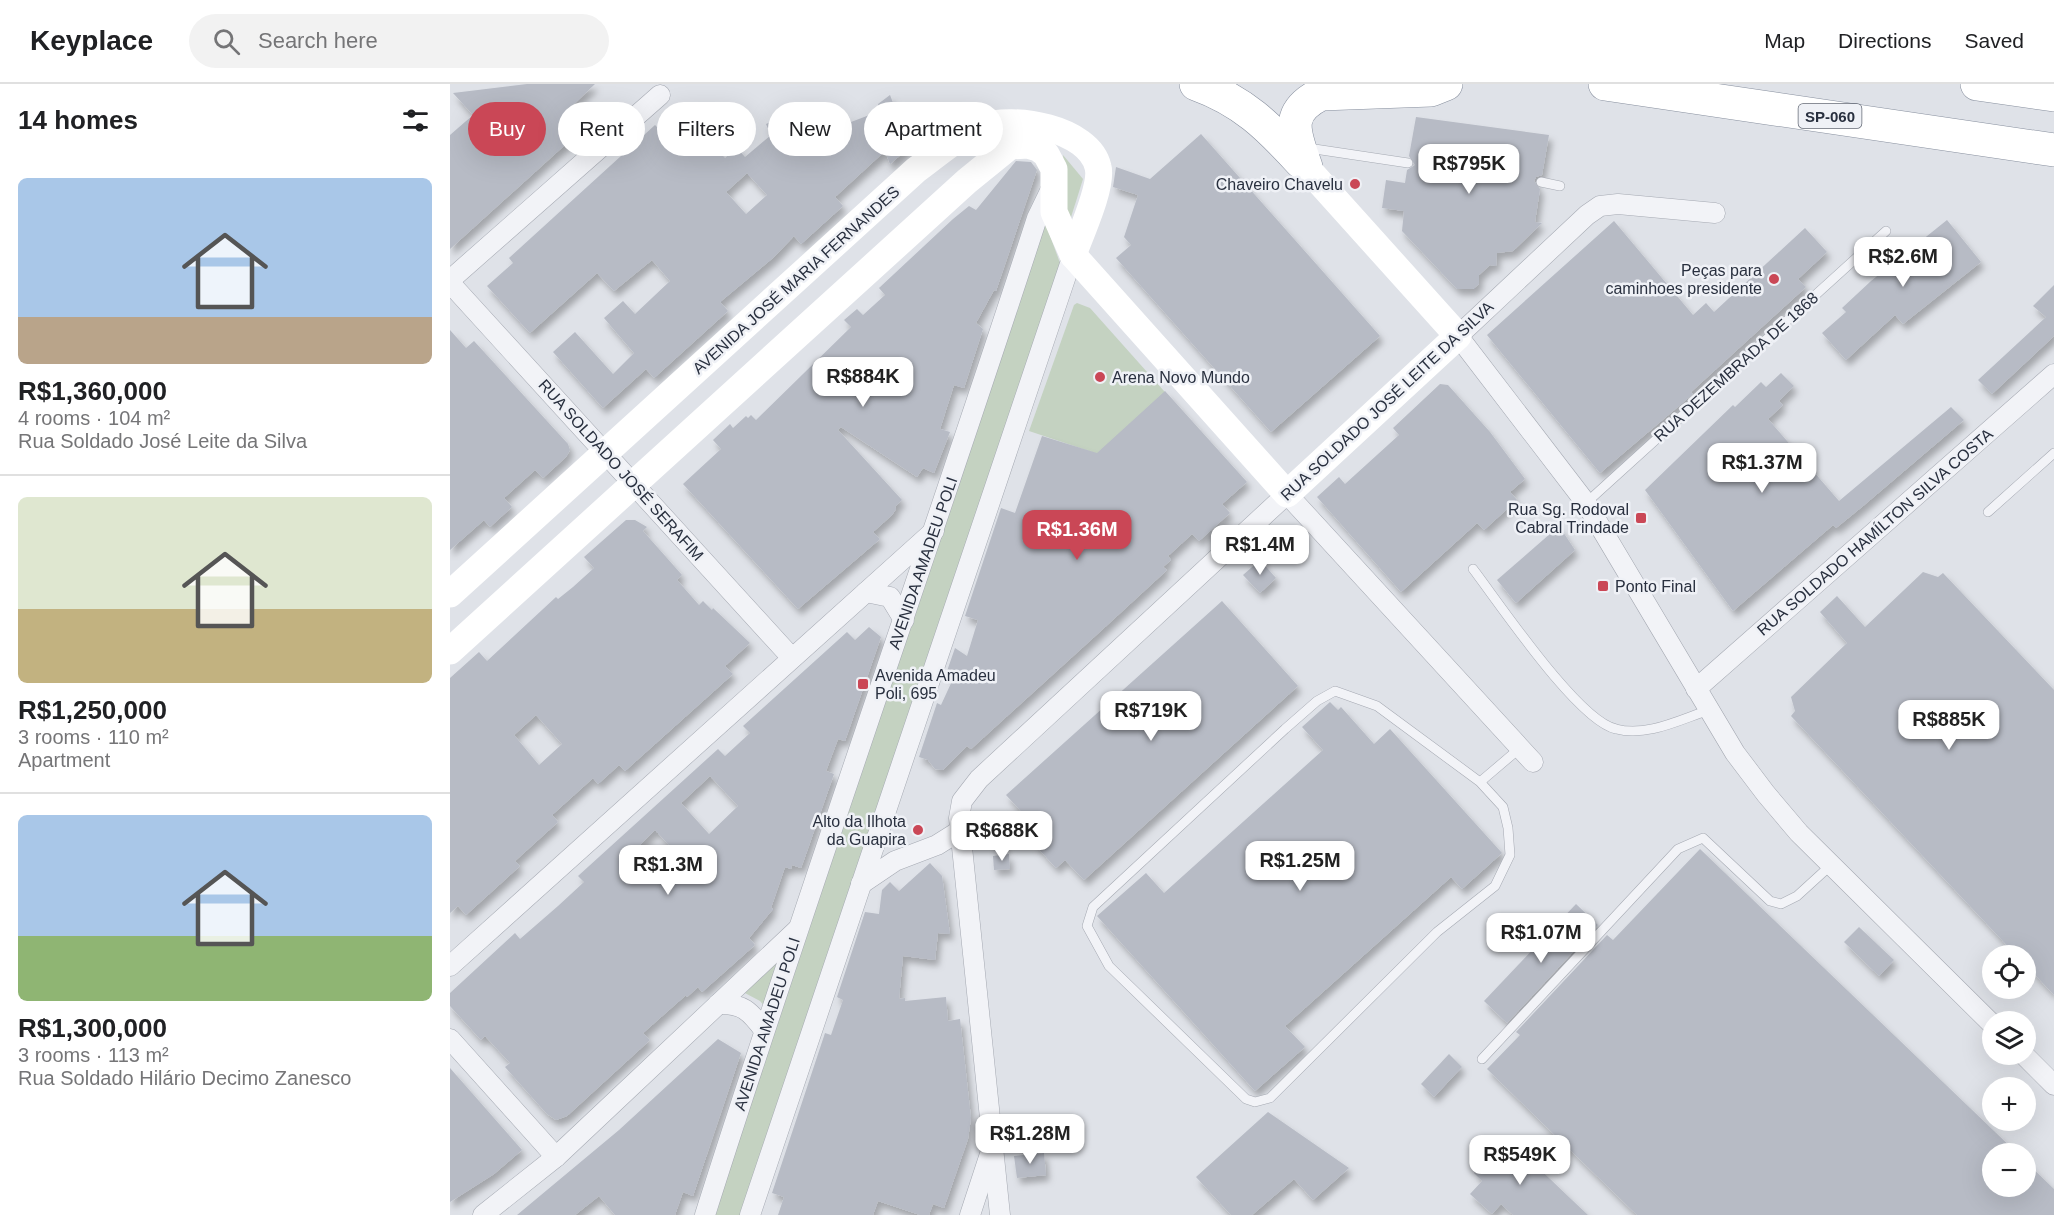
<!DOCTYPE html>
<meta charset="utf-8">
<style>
:root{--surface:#fff;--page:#f2f2f2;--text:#202124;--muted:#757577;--line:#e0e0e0;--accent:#ca4756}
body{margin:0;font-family:Arial,sans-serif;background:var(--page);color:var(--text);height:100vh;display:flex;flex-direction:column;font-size:22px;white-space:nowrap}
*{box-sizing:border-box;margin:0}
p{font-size:20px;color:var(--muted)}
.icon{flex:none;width:33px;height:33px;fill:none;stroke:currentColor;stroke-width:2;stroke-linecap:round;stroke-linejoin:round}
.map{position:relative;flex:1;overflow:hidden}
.details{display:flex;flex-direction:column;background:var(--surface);width:450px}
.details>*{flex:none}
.banner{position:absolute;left:18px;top:18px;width:570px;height:54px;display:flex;gap:12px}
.fabs{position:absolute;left:1532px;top:861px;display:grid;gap:12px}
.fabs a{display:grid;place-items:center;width:54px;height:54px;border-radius:50%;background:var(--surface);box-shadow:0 6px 24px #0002;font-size:30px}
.price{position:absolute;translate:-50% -51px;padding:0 14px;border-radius:12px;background:#fff;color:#222;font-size:20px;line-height:39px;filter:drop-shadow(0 2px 3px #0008)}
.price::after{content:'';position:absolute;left:50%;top:36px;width:18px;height:14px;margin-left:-9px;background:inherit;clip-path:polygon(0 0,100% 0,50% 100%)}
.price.current{background:var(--accent);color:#fff}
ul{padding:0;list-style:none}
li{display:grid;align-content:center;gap:12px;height:318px;padding:0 18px}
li+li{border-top:2px solid var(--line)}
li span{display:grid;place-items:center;height:186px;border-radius:9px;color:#555}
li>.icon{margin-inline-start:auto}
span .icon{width:108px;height:108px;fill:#fffc;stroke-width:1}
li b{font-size:26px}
h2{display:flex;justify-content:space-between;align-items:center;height:72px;padding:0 18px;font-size:26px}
.tag{padding:0 21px;border-radius:27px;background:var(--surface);box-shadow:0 6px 24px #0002;font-size:21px;line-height:54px}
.tag.current{background:var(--accent);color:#fff}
header{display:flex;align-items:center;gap:36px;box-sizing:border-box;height:84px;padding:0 30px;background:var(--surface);border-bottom:2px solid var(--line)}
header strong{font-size:28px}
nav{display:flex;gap:33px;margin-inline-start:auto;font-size:21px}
.search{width:420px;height:54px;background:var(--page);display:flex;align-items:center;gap:15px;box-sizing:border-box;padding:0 21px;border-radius:33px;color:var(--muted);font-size:22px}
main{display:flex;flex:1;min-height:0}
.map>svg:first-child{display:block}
</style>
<header>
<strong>Keyplace</strong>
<div class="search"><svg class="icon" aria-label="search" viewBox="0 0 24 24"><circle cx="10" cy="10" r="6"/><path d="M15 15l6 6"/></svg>Search here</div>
<nav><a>Map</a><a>Directions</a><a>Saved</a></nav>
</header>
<main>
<section class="details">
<h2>14 homes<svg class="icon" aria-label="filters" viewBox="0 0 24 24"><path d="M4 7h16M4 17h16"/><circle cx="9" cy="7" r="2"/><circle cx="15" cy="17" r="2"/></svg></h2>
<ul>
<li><span style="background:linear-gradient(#a9c7e8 75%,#b9a48a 0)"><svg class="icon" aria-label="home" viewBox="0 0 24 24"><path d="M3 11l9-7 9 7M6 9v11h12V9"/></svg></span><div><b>R$1,360,000</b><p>4 rooms · 104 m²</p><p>Rua Soldado José Leite da Silva</p></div></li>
<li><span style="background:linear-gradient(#dfe7d0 60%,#c2b280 0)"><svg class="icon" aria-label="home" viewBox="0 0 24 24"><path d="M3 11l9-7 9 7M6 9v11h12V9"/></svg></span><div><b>R$1,250,000</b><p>3 rooms · 110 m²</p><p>Apartment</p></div></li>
<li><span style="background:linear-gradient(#a9c7e8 65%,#8fb573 0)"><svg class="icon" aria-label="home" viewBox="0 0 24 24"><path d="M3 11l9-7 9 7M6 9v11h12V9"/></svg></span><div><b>R$1,300,000</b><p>3 rooms · 113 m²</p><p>Rua Soldado Hilário Decimo Zanesco</p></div></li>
</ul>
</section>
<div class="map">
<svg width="1604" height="1131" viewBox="0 0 1604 1131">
<defs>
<filter id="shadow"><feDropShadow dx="3.5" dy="6" stdDeviation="3" flood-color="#0004"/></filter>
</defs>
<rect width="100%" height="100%" fill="#dfe2e8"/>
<g fill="#c4d2c1">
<path d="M613,71L633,95L617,146Z"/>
<path d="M595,138L610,179L293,1131H262L339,903L369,806Z"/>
<path d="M627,219L640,224L722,316L651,371L579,347L624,221Z"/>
<path d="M328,874L315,923L310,917L293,908Z"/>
</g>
<g fill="#b7bbc5" fill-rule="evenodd" filter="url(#shadow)">
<path d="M77,0H145L122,22L138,40L0,165V51L23,31L3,9Z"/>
<path d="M440,11L460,63L440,80L435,67L385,113L393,122L351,160L344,152L324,173L270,218L278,227L204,294L196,285L153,324L103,268L125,248L163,290L184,269L154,234L173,217L185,230L220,197L202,176L164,207L147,189L80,249L37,202L63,179L59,174L205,41L212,48L234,29L275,74L286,63L295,73L321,51L316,40L342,29V25H368V47L399,33L401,38L430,27L428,20ZM297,89L317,111L296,130L276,108Z"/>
<path d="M966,33L1099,51L1092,91L1086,93L1084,97L1090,105L1085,138L1092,139L1063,167L1047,169L1046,182L1040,181L1029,191V200L1023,205H1007L952,147L954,127L932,124L936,96L955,99L957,86L965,81L959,72Z"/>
<path d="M751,50L930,252L821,348L666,174L681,161L674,153L688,111L663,103L666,83L700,95Z"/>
<path d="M566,77L581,78L587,86L546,207L544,206L526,239L533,245L514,304L504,301L490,345L500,348L484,389L473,384L467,393L391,343L388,346L452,416L445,423L446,425L442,431L423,448L430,455L348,525L233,400L271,365L263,356L280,340L283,344L296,332L298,334L301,331L306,336L401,243L394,236L407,225L413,231L435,211L429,204L503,135L519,122L526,126Z"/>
<path d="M1497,136L1531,178L1453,240L1445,231L1396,276L1372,249L1396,228L1392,224L1421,197Z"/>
<path d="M1164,137L1243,231L1256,219L1264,228L1355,144L1377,168L1348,195L1356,203L1241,308L1243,310L1150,389L1037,251Z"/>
<path d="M1604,201V252L1542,310L1528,296L1596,233L1583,222Z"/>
<path d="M0,246L16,264L24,257L118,360L120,366L116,373L93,394L85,386L54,414L62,423L40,443L34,436L0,466Z"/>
<path d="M1331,289L1344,302L1329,317L1333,321L1318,335L1389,417L1501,323L1514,336L1413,422L1386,444L1383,441L1283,527L1195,406L1283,321L1285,323L1311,298L1316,303Z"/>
<path d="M990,300L998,301L1040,348L1075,395L1060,408L1067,416L1034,446L1027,439L951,508L867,413L889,393L895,400L949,351L943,344Z"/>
<path d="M715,307L797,398L772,420L780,429L749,457L742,450L718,472L721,476L713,483L717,486L654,544L521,665L517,662L493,686L485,685L478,676L469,673L487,619L491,621L503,595L496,590L505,564L517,572L528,536L515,532L551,424L565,429L592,352L647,369Z"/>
<path d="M176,436H185L197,443L193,447L232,491L227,496L249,521L253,517L262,526L263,524L300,559L275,582L283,590L175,687L169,681L148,700L143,694L102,731L108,738L65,777L70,782L16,831L8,822L0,829V594L29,568L37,577L106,513L108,515L123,503L144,484L134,473ZM86,631L112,660L89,681L64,651Z"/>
<path d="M1109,442L1125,466L1066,519L1047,496Z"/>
<path d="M810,476L826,494L810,509L793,491Z"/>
<path d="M1473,488L1488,493L1493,489L1604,606V911L1575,880V872H1567L1341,632L1345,627L1341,613L1397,559L1370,528L1387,512L1415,543Z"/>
<path d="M772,517L848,602L634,796L615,776L606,784L585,761L594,752L556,711Z"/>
<path d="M419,543L431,553L395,657L388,655L376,687L384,690L355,773L351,784L342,781L341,785L335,783L321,824L323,825L299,854L305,861L252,908L248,903L237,913L236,911L193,949L200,956L117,1032L106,1036L97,1030L55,983L60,979L35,952L31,956L0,922V909L65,849L70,855L108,822L134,798L128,792L268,665L275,672L300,649L293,642L397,548L405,556ZM260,692L288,722L259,750L231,719ZM205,746L231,774L209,796L183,768Z"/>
<path d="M880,618L888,626L891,623L924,660L940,645L1052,769L1012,805L1001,793L835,942L855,963L805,1007L647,832L696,789L714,809L873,666L852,643Z"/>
<path d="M1250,765L1568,1070H1542V1102H1575V1077L1604,1105V1131H1187L1037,985L1070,951L1066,948L1157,851L1163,856Z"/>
<path d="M559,770L560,785L544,786L543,772Z"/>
<path d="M480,779L492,792L500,850L488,849L485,876L453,872L449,915L455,914V917L496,913L498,937L510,935L521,1034L518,1055L494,1124L483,1120L479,1131H470L428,1117L423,1131H328L334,1113L322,1109L375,949L381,951L393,916L387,913L415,828L429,830L432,806L440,798L449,807Z"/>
<path d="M1126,820L1148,841L1057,939L1034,917Z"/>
<path d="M1409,843L1444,876L1429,892L1394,858Z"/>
<path d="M268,955L291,969L243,1112L233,1108L225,1131H165L149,1112L125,1131H67L169,1046Z"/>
<path d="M999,970L1012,983L984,1013L971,1000Z"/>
<path d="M0,984L72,1066L44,1090L0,1118Z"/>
<path d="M818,1028L899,1084L863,1116L844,1095L802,1131H781L746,1093Z"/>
<path d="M1057,1054L1121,1115L1138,1131H1063L1051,1120L1042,1130L1020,1110L1032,1097L1024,1089Z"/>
<path d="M594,1069L596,1091L567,1094L564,1072Z"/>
</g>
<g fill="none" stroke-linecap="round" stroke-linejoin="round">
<defs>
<g id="service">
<path d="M858,64L958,79"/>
<path d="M1091,98L1110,102"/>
<path d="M1136,419L1436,147"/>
<path d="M1538,428L1604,369"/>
<path d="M1023,485C1049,519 1128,637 1166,645C1197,653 1229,636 1259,626"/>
<path d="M1030,698L927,622L885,607L867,617L835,645L643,823L637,842L659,882L796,1015L805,1018L820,1014L987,848L1045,802L1060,771L1058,744L1053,723L1030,698L1070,664"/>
<path d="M1032,975L1228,765L1253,754L1320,817L1331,820L1347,812L1381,781"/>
</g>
<g id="minor">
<path d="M1265,129L1168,120L1150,122L1137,131L1008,252L1136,419L1285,669L1316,710L1349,749L1542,940"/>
<path d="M0,196L210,11"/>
<path d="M0,199L342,574"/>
<path d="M416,508L440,513L454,536"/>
<path d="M1246,605L1604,290"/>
<path d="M411,800L445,777L487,761L511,746"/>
<path d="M0,882L484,447"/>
<path d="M268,920C292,919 300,927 314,946"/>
<path d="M0,955L106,1073"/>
<path d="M1573,970L1604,1001"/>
<path d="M33,1131L106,1073L347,846"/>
<path d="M255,1131C361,797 479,467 587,134L601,105"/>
<path d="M300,1131L623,171"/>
<path d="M520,1131L540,1070"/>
<path d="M550,1131L509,734L512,717L529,695L837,410L1083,678"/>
</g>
<g id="motorway">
<path d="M746,0C793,17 818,42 851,78"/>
<path d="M1155,0L1604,66"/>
<path d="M1527,0L1604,11"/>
<path d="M856,83C845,50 833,29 871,10L981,6L996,0"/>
</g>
</defs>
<use href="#service" stroke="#a5a9b2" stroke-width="10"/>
<use href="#minor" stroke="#a5a9b2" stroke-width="21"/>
<use href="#motorway" stroke="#878f9e" stroke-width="34"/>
<use href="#service" stroke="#f2f3f7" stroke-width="9"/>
<use href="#minor" stroke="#f2f3f7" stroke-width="20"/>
<g stroke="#fff" stroke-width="27">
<path d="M0,510L466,86C487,71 507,52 531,43C563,31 639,44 648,83C653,102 630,151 623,171"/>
<path d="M0,567L517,97L560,62L578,61L588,64L596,70L604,85V128L623,171L837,410L1008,252L856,83"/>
</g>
<use href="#motorway" stroke="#fff" stroke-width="33"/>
</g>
<g fill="#ca4756" stroke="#eff1f6" stroke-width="2">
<circle cx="905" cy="100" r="6"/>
<circle cx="1324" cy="195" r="6"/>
<circle cx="650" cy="293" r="6"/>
<rect x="1185" y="428" width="12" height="12" rx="3"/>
<rect x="1147" y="496" width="12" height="12" rx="3"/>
<rect x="407" y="594" width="12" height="12" rx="3"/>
<circle cx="468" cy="746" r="6"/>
</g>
<g text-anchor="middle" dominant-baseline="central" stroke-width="5" stroke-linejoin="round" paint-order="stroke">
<rect fill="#eff1f6" stroke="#646a76" stroke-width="1.5" x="1348.5" y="20" width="63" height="24" rx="4.5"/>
<g font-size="15" font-weight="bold" fill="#29303f">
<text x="1380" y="32">SP-060</text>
</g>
<g font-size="16" fill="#29303f" stroke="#eff1f6" text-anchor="end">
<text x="893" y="100">Chaveiro Chavelu</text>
<text x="1312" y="186">Peças para<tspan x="1312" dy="18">caminhoes presidente</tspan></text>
<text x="662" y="293" text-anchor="start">Arena Novo Mundo</text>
<text x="1179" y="425">Rua Sg. Rodoval<tspan x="1179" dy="18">Cabral Trindade</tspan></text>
<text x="1165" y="502" text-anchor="start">Ponto Final</text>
<text x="425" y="591" text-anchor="start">Avenida Amadeu<tspan x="425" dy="18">Poli, 695</tspan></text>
<text x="456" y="737">Alto da Ilhota<tspan x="456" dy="18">da Guapira</tspan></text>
</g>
<g font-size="16" fill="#29303f" stroke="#eff1f6">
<text transform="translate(346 196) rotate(-42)">AVENIDA JOSÉ MARIA FERNANDES</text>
<text transform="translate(1286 283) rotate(-42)">RUA DEZEMBRADA DE 1868</text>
<text transform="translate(937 317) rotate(-43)">RUA SOLDADO JOSÉ LEITE DA SILVA</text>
<text transform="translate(171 386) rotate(48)">RUA SOLDADO JOSÉ SERAFIM</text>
<text transform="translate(1425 448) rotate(-41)">RUA SOLDADO HAMÍLTON SILVA COSTA</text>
<text transform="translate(473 479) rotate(-71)">AVENIDA AMADEU POLI</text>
<text transform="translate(317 940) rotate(-72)">AVENIDA AMADEU POLI</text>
</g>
</g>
</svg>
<div class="fabs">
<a><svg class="icon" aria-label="locate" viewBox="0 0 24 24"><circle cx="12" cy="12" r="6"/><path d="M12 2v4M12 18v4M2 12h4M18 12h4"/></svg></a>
<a><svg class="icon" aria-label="layers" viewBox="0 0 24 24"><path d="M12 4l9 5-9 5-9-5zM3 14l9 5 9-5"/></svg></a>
<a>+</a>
<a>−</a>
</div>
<b class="price" style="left:1019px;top:111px">R$795K</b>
<b class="price" style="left:1453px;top:204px">R$2.6M</b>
<b class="price" style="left:413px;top:324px">R$884K</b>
<b class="price" style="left:1312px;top:410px">R$1.37M</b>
<b class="price current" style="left:627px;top:477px">R$1.36M</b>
<b class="price" style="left:810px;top:492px">R$1.4M</b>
<b class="price" style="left:701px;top:658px">R$719K</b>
<b class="price" style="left:1499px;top:667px">R$885K</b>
<b class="price" style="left:552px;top:778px">R$688K</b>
<b class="price" style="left:850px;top:808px">R$1.25M</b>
<b class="price" style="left:218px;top:812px">R$1.3M</b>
<b class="price" style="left:1091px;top:880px">R$1.07M</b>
<b class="price" style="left:580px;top:1081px">R$1.28M</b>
<b class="price" style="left:1070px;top:1102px">R$549K</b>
<div class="banner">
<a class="tag current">Buy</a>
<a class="tag">Rent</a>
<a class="tag">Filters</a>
<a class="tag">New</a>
<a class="tag">Apartment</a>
</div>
</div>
</main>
